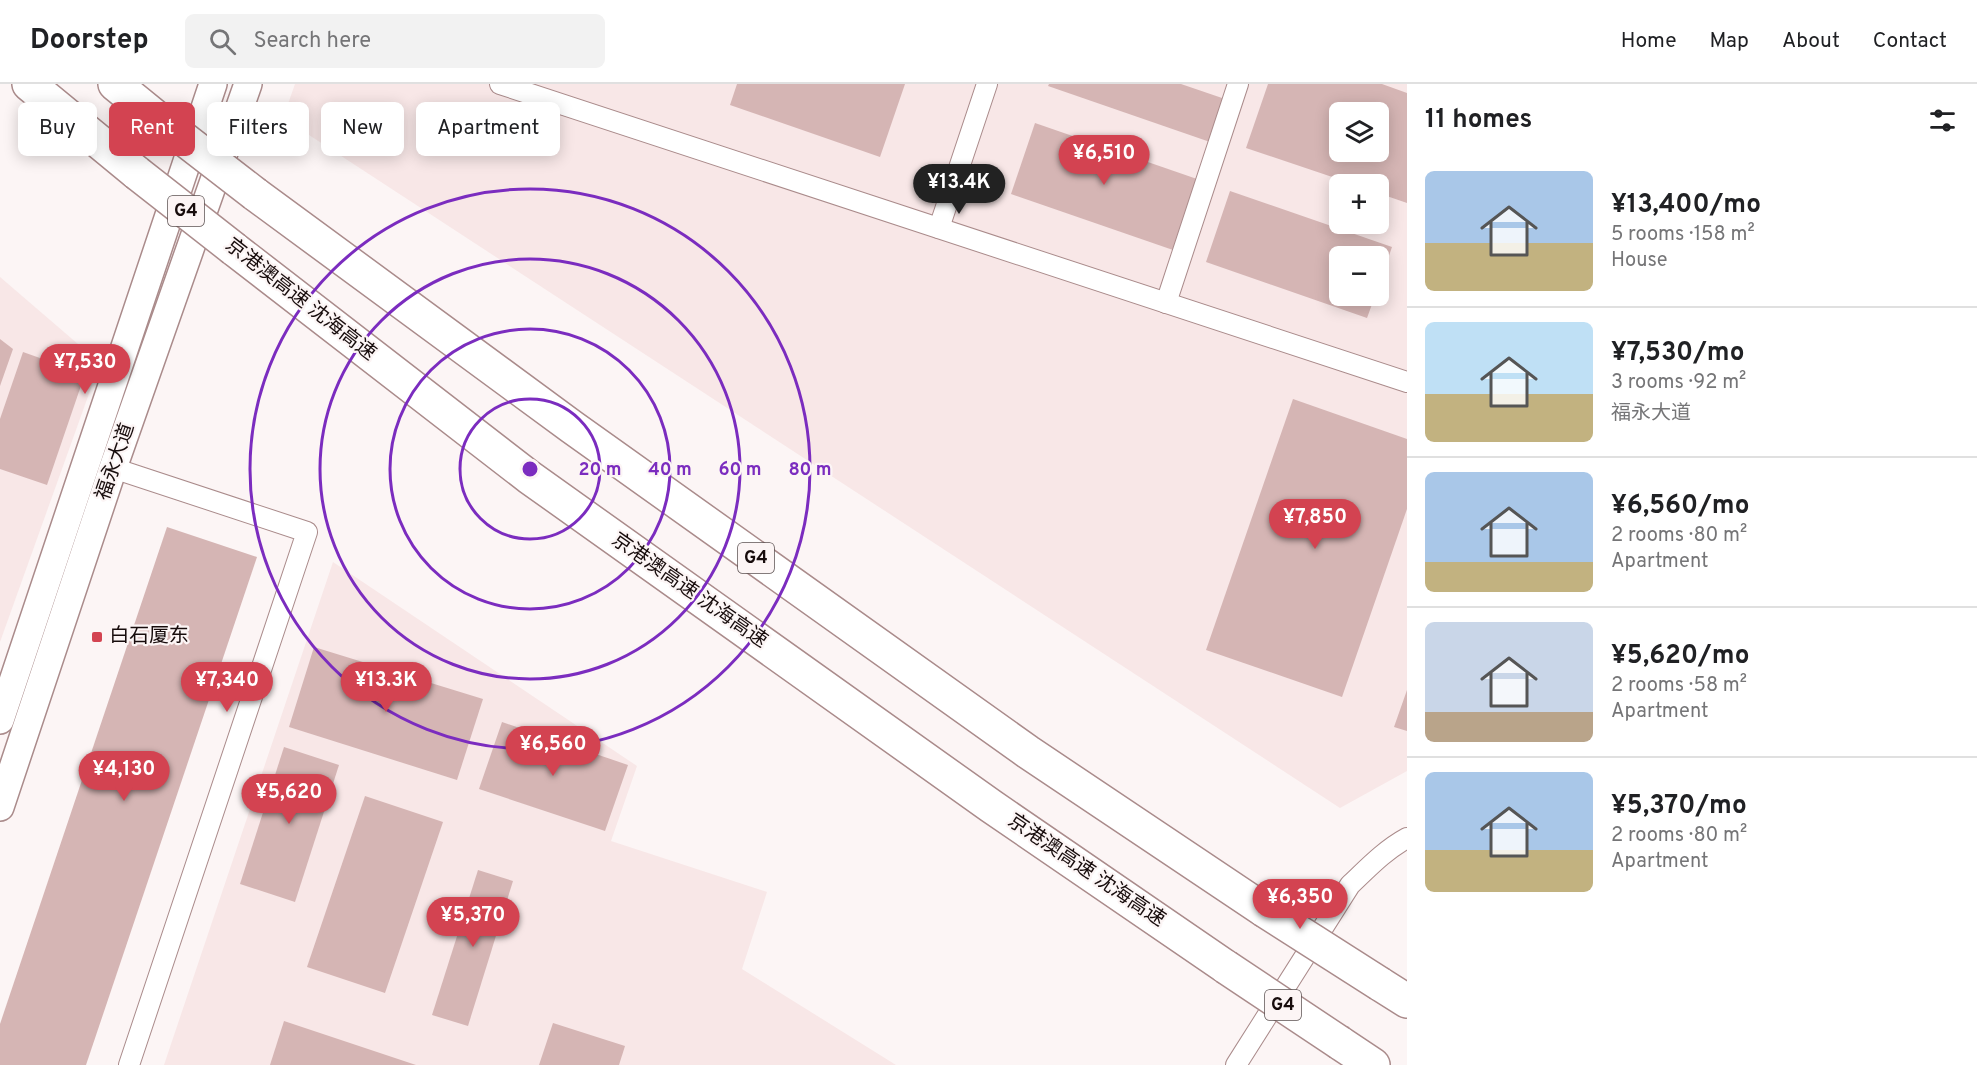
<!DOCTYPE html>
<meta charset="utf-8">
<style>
:root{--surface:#fff;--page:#f2f2f2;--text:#202124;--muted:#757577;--line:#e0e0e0;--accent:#d34351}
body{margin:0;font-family:Overpass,"Noto Sans SC",sans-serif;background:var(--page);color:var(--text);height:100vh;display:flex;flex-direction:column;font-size:22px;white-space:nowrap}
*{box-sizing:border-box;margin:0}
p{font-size:20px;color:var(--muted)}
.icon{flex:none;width:33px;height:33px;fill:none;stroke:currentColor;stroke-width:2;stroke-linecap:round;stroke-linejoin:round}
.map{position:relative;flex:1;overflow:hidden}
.drawer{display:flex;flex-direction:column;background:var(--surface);width:570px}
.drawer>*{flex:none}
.top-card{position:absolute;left:18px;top:18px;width:570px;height:54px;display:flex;gap:12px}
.fabs{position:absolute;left:1329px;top:18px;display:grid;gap:12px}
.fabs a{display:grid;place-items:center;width:60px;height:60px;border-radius:9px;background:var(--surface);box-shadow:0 3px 15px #0003;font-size:30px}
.price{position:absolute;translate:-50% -51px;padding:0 14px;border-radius:21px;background:var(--accent);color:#fff;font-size:20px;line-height:39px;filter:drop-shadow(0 2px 3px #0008)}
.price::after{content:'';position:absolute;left:50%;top:36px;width:18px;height:14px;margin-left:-9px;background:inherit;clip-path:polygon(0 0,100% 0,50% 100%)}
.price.active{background:#222;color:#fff}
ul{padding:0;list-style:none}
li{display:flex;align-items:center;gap:18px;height:150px;padding:0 18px}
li+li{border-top:2px solid var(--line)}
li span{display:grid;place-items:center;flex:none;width:168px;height:120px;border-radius:9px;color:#555}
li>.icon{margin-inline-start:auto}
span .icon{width:72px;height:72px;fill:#fffc;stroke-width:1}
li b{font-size:26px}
h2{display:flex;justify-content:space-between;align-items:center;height:72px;padding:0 18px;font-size:26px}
.chip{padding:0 21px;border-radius:9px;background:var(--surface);box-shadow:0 3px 15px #0003;font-size:21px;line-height:54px}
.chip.active{background:var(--accent);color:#fff}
header{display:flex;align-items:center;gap:36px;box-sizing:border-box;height:84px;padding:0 30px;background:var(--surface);border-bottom:2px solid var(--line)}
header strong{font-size:28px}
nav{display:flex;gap:33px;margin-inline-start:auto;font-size:21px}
.search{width:420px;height:54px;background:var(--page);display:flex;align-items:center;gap:15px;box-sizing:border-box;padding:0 21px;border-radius:9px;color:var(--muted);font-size:22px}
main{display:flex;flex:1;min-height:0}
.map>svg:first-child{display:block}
</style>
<header>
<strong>Doorstep</strong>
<div class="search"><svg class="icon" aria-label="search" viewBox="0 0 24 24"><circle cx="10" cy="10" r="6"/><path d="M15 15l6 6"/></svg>Search here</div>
<nav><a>Home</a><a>Map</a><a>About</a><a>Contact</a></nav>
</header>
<main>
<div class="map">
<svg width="1407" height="981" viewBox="0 0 1407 981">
<rect width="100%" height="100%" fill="#fcf5f5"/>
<g fill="#f8e7e7" fill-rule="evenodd">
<path d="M295,0H1407V687L1340,724L283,34ZM1340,28H1378V68H1340ZM1340,100H1378V140H1340ZM1340,172H1378V212H1340Z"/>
<path d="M0,193L100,279L0,558Z"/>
<path d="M333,478L637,682L611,757L767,808L742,885L896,981H164Z"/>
</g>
<g fill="#d5b5b4" fill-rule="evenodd">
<path d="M737,0H905L880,73L730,21Z"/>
<path d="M1049,0H1181L1225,15L1210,58L1048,2Z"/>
<path d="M1268,0H1382L1407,9V119L1378,109V100H1353L1246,64ZM1340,28H1378V68H1340Z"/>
<path d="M1035,39L1197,95L1173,166L1011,110Z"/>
<path d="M1230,107L1392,163L1379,201L1378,172H1340V212H1375L1367,234L1206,178Z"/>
<path d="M0,255L13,265L0,302Z"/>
<path d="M23,268L85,290L47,401L0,385V335Z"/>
<path d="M1293,315L1407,355V425L1342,613L1206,566Z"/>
<path d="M167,443L257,473L86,981H0V940Z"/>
<path d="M314,563L483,615L457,696L289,643Z"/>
<path d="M1407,606V647L1394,643Z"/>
<path d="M502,638L628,681L605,747L479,705Z"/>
<path d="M284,663L339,681L295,818L240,800Z"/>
<path d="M365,712L443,738L385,909L307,883Z"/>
<path d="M478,786L513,797L468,942L432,931Z"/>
<path d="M284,937L416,981H270Z"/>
<path d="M553,939L625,962L619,981H539Z"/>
</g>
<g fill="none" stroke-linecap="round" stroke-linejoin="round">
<defs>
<g id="minor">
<path d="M500,0L1407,298"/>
<path d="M939,144L987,0"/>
<path d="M1166,219L1238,0"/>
<path d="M113,384L307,448L129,981"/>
<path d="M1236,981L1350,801C1368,784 1385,766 1407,754"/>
</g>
<g id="secondary">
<path d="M0,636L213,0"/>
<path d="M0,723L113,384L248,0"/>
</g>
<g id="motorway">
<path d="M29,0L137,89"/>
<path d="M115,0L158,35"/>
<path d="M255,110L572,343L1028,668L1264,826"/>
<path d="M234,165L529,393L991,722L1226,883"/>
<path d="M1380,900L1407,917"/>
<path d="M1340,959L1373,981"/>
</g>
</defs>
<use href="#minor" stroke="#aa8b8b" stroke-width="22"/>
<use href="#secondary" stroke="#aa8b8b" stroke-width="30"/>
<use href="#motorway" stroke="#aa8b8b" stroke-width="36"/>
<use href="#minor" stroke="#fff" stroke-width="20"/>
<use href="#secondary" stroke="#fff" stroke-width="27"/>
<use href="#motorway" stroke="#fff" stroke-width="33"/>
<defs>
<g id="motorway-bridge">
<path d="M158,35L255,110"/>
<path d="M137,89L234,165"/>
<path d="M1264,826L1380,900"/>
<path d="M1226,883L1340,959"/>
</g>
</defs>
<use href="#motorway-bridge" stroke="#aa8b8b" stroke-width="36" stroke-linecap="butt"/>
<use href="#motorway-bridge" stroke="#fff" stroke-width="33"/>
</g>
<g fill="none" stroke="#7b2cbf" stroke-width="3">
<circle cx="530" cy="385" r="70"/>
<circle cx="530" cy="385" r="140"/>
<circle cx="530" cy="385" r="210"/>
<circle cx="530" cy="385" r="280"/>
</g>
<rect fill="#d34351" stroke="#fcf5f5" stroke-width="2" x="91" y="547" width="12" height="12" rx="3"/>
<g text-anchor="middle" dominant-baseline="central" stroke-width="4.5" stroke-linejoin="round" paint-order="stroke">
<g fill="#fcf5f5" stroke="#5c5252" stroke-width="1.5">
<rect x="168" y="112" width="36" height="30" rx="4.5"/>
<rect x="738" y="459" width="36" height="30" rx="4.5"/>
<rect x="1265" y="906" width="36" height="30" rx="4.5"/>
</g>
<g font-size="18" font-weight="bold" fill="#170c0c">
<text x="186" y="127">G4</text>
<text x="756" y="474">G4</text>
<text x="1283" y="921">G4</text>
</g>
<g font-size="20" fill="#170c0c" stroke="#fcf5f5">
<text transform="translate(300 216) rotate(38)">京港澳高速 沈海高速</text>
<text transform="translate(116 378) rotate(-71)">福永大道</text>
<text transform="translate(689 507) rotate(35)">京港澳高速 沈海高速</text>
<text transform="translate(1086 787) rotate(34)">京港澳高速 沈海高速</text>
</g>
<g font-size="20" fill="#170c0c" stroke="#fcf5f5" text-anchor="start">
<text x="109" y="553">白石厦东</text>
</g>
</g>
<circle cx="530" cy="385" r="9" fill="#7b2cbf" stroke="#fcf5f5" stroke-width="3"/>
<g font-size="18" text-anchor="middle" font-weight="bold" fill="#7b2cbf" stroke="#fcf5f5" stroke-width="4.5" stroke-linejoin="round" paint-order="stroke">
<text x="600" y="391">20 m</text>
<text x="670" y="391">40 m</text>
<text x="740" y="391">60 m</text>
<text x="810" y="391">80 m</text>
</g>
</svg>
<div class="fabs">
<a><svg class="icon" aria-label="layers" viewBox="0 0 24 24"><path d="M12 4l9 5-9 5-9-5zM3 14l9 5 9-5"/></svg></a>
<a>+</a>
<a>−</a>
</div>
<b class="price" style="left:1104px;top:102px">¥6,510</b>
<b class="price active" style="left:959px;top:131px">¥13.4K</b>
<b class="price" style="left:85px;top:311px">¥7,530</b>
<b class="price" style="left:1315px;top:466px">¥7,850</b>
<b class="price" style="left:227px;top:629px">¥7,340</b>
<b class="price" style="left:386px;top:629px">¥13.3K</b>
<b class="price" style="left:553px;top:693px">¥6,560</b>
<b class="price" style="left:124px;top:718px">¥4,130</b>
<b class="price" style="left:289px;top:741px">¥5,620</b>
<b class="price" style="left:1300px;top:846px">¥6,350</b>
<b class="price" style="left:473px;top:864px">¥5,370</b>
<div class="top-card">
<a class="chip">Buy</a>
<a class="chip active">Rent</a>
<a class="chip">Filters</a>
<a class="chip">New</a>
<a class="chip">Apartment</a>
</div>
</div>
<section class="drawer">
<h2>11 homes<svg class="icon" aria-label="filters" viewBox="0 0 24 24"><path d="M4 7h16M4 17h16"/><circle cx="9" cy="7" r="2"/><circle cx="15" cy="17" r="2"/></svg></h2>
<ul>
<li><span style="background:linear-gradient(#a9c7e8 60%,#c2b280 0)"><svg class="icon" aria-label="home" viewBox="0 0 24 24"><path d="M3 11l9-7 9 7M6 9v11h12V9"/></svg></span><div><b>¥13,400/mo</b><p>5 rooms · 158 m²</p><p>House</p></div></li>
<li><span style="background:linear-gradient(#bfe0f5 60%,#c2b280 0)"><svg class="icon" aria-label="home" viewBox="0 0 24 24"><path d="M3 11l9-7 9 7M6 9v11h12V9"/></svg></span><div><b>¥7,530/mo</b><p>3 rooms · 92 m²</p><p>福永大道</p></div></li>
<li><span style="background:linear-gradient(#a9c7e8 75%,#c2b280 0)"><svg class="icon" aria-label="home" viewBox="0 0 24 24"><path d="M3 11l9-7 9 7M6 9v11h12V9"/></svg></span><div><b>¥6,560/mo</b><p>2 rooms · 80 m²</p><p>Apartment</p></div></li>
<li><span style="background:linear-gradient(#c9d6e8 75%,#b9a48a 0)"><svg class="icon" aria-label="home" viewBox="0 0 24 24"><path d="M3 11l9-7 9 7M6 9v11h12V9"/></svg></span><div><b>¥5,620/mo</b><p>2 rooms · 58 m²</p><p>Apartment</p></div></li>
<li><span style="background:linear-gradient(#a9c7e8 65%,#c2b280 0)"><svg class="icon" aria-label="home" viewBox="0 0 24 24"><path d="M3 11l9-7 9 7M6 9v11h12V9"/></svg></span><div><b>¥5,370/mo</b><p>2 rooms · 80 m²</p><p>Apartment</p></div></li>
</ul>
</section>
</main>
